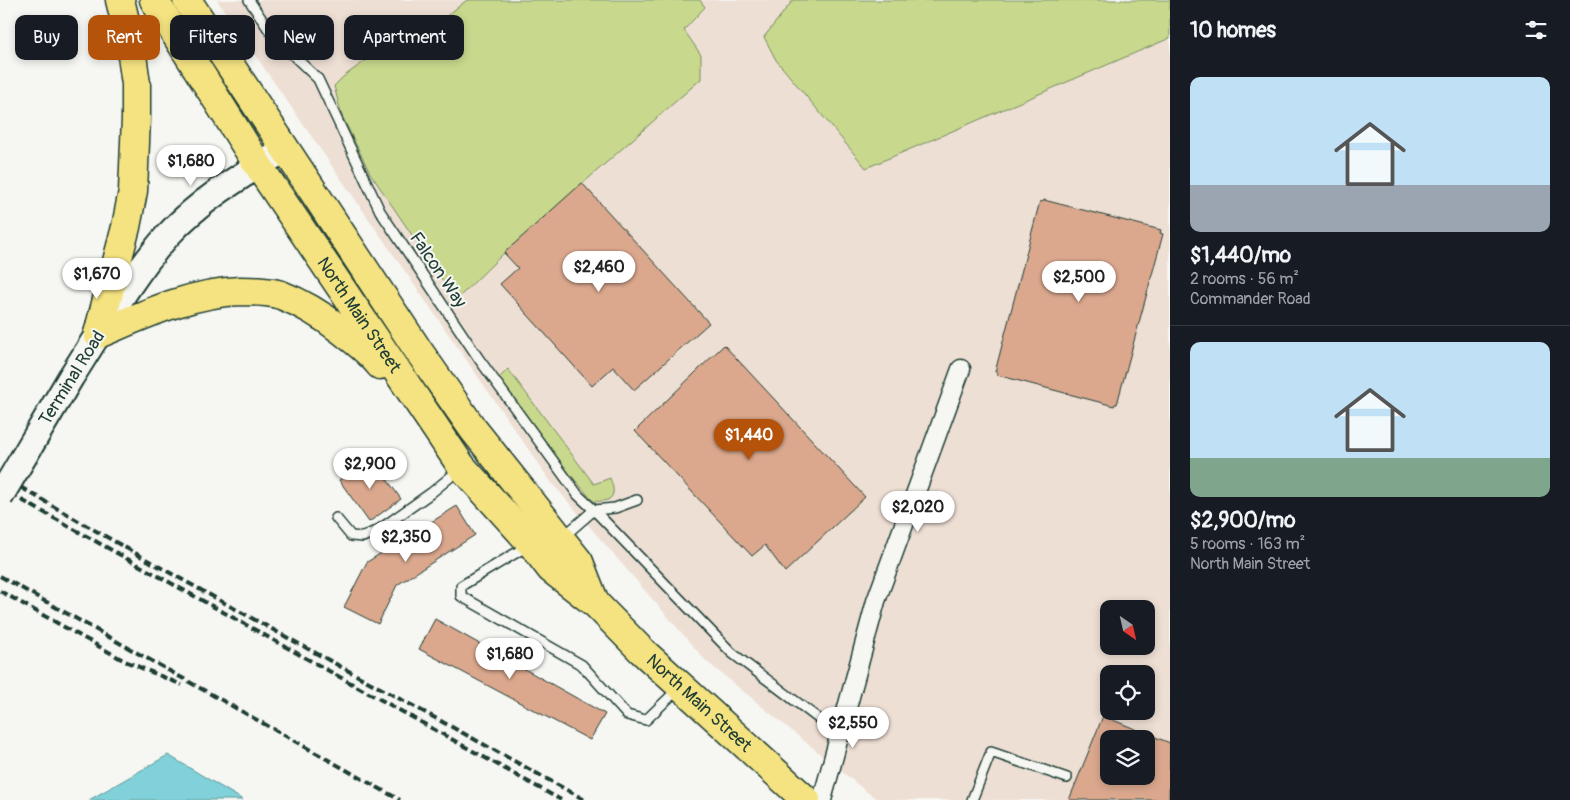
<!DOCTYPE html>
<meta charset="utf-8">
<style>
:root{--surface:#171b24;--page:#242831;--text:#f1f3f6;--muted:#9ea1a6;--line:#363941;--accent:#b45309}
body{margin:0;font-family:Pangolin,sans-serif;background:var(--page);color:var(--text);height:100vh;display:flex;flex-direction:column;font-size:19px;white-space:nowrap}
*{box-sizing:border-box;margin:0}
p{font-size:16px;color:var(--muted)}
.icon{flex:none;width:28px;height:28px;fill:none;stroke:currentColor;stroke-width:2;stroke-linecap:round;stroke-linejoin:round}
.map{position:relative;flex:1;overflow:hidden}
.sheet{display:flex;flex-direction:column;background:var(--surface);width:400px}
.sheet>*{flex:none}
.banner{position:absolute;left:15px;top:15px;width:475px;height:45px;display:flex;gap:10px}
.needle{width:32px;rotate:146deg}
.controls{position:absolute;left:1100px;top:600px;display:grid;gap:10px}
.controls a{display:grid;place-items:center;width:55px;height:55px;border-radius:10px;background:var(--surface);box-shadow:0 2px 8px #0003;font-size:25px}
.price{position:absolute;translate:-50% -42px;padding:0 11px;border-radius:18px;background:#fff;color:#222;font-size:16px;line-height:32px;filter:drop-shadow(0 1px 2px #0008)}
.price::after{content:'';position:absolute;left:50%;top:30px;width:15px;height:11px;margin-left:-8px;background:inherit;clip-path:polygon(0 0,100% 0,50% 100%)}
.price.on{background:var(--accent);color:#fff}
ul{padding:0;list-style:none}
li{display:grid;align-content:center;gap:10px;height:265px;padding:0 20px}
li+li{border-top:1px solid var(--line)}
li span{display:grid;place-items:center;height:155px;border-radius:10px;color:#555}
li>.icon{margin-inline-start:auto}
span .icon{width:90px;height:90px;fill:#fffc;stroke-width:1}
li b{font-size:21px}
h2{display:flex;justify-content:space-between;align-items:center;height:60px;padding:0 20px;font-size:21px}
.pill{padding:0 18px;border-radius:10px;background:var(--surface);box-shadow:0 2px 8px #0003;font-size:18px;line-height:45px}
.pill.on{background:var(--accent);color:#fff}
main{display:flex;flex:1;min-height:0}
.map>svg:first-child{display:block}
</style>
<main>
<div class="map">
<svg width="1170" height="800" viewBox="0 0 1170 800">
<rect width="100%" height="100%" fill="#f6f6f2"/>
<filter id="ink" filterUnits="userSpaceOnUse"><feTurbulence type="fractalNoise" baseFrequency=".02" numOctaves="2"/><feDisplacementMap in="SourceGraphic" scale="10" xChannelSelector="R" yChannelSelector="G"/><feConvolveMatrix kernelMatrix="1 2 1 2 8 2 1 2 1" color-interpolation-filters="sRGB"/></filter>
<g filter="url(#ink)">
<path fill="#eedfd4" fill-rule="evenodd" d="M217,0H1170V800H879L867,792L706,661L551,482ZM1109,609H1146V646H1109ZM1109,674H1146V711H1109ZM1109,739H1146V776H1109Z"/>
<g fill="#c8d98d" stroke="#748b60">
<path d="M467,0H700L705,7L684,30L701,55V79L504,253L456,300L370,173L342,116L334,86L343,77L398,37L403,41L416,40Z"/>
<path d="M793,0H1170V38L866,168L776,60L764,37Z"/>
<path d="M508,369L594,484L610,478C617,495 613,503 593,501L569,473L499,378Z"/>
</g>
<path fill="#80d1d9" stroke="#599697" d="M168,755L243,800H89Z"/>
<g fill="#dba88e" stroke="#1f3d34" fill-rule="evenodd">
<path d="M582,183L709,323L634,390L613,367L592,386L500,284L518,268L504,253Z"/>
<path d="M1044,200L1161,230L1160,233L1163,234L1117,404H1115L1114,406L997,375L998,372H995L1040,201L1043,202Z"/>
<path d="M724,345L865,497L785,572L765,545L752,556L635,431Z"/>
<path d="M371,457L401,499L369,522L339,480Z"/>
<path d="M457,506L475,535L397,585L378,624L344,607L367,562Z"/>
<path d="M435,619L605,714L590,740L419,649Z"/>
<path d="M1103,716L1170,743L1169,800H1069ZM1109,739H1146V776H1109Z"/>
</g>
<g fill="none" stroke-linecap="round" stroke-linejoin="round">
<defs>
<g id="service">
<path d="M249,0L273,36L318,79L380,211L479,359L578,495L594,510L615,508L637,500"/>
<path d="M336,518L351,536L363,537L380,529L431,493L460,469"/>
<path d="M563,537L594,510L732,653L840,735"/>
<path d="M529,545L461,586V596L582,665L627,715L646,720L678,689"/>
<path d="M972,800L991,752L1067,778"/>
</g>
<path id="minor" d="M822,800L876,601L961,369"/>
<path id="secondary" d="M71,377C102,329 130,278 168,235C201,199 244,174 285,149"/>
<g id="primary">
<path id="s1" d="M154,0L258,165L462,467L531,543L551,569L596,604L641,650L806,800"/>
<path d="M187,0L418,350L473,429L579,562L595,603"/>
<path d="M98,334C144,315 189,293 240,291C253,291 268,291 281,295C302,303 323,316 341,330C355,341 369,351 380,365"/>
<path d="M98,334L126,227L133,191L136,118V84L130,41L120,0"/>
</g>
</defs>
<use href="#service" stroke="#1f3d34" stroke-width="12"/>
<use href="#minor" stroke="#1f3d34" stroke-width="21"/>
<use href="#secondary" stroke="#1f3d34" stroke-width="29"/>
<use href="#primary" stroke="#1f3d34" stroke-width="31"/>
<use href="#service" stroke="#f6f6f2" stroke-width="9"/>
<use href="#minor" stroke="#f6f6f2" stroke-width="18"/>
<use href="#secondary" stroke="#f6f6f2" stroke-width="25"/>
<use href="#primary" stroke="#f5e382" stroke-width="28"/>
<g stroke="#1f3d34" stroke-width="4" stroke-dasharray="8 4" stroke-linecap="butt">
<path d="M0,475C192,589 390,692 585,800"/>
<path d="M0,488L561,800"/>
<path d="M0,576L400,800"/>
<path d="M0,591L125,661L182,685"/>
</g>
<defs>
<path id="secondary-bridge" d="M0,497L71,377"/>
</defs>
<use href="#secondary-bridge" stroke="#1f3d34" stroke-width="29" stroke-linecap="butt"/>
<use href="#secondary-bridge" stroke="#f6f6f2" stroke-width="25"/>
</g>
</g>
<g text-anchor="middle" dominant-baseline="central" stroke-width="4" stroke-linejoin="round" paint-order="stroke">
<g font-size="18" fill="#1f3d34" stroke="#f6f6f2">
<text transform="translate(438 270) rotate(56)">Falcon Way</text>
<text stroke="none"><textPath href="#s1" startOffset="376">North Main Street</textPath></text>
<text transform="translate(72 378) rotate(-58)">Terminal Road</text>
<text stroke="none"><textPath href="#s1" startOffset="895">North Main Street</textPath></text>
</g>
</g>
</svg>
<div class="controls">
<a><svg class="needle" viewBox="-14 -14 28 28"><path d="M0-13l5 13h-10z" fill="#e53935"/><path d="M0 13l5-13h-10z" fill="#9ea1a6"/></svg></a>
<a><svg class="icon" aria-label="locate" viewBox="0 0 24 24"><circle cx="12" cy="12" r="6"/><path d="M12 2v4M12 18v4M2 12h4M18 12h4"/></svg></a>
<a><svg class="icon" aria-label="layers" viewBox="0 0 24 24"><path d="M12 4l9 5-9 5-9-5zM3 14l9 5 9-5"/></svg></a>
</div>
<b class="price" style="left:191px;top:187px">$1,680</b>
<b class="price" style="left:599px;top:293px">$2,460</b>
<b class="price" style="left:97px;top:300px">$1,670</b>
<b class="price" style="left:1079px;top:303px">$2,500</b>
<b class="price on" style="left:749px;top:461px">$1,440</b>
<b class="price" style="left:370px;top:490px">$2,900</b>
<b class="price" style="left:918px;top:533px">$2,020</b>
<b class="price" style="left:406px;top:563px">$2,350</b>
<b class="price" style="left:510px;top:680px">$1,680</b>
<b class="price" style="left:853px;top:749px">$2,550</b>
<div class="banner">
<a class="pill">Buy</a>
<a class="pill on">Rent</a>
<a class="pill">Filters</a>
<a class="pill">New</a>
<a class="pill">Apartment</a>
</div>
</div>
<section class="sheet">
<h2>10 homes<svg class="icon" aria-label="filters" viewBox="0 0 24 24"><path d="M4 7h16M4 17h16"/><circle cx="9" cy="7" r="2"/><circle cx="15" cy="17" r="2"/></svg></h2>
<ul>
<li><span style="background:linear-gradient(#bfe0f5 70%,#9aa5b1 0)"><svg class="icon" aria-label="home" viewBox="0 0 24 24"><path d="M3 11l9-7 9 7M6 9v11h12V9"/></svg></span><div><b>$1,440/mo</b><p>2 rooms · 56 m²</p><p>Commander Road</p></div></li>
<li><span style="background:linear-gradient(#bfe0f5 75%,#7fa58c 0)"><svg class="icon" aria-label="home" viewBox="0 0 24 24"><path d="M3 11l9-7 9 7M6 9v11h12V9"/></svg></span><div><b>$2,900/mo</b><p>5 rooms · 163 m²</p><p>North Main Street</p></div></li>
</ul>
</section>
</main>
